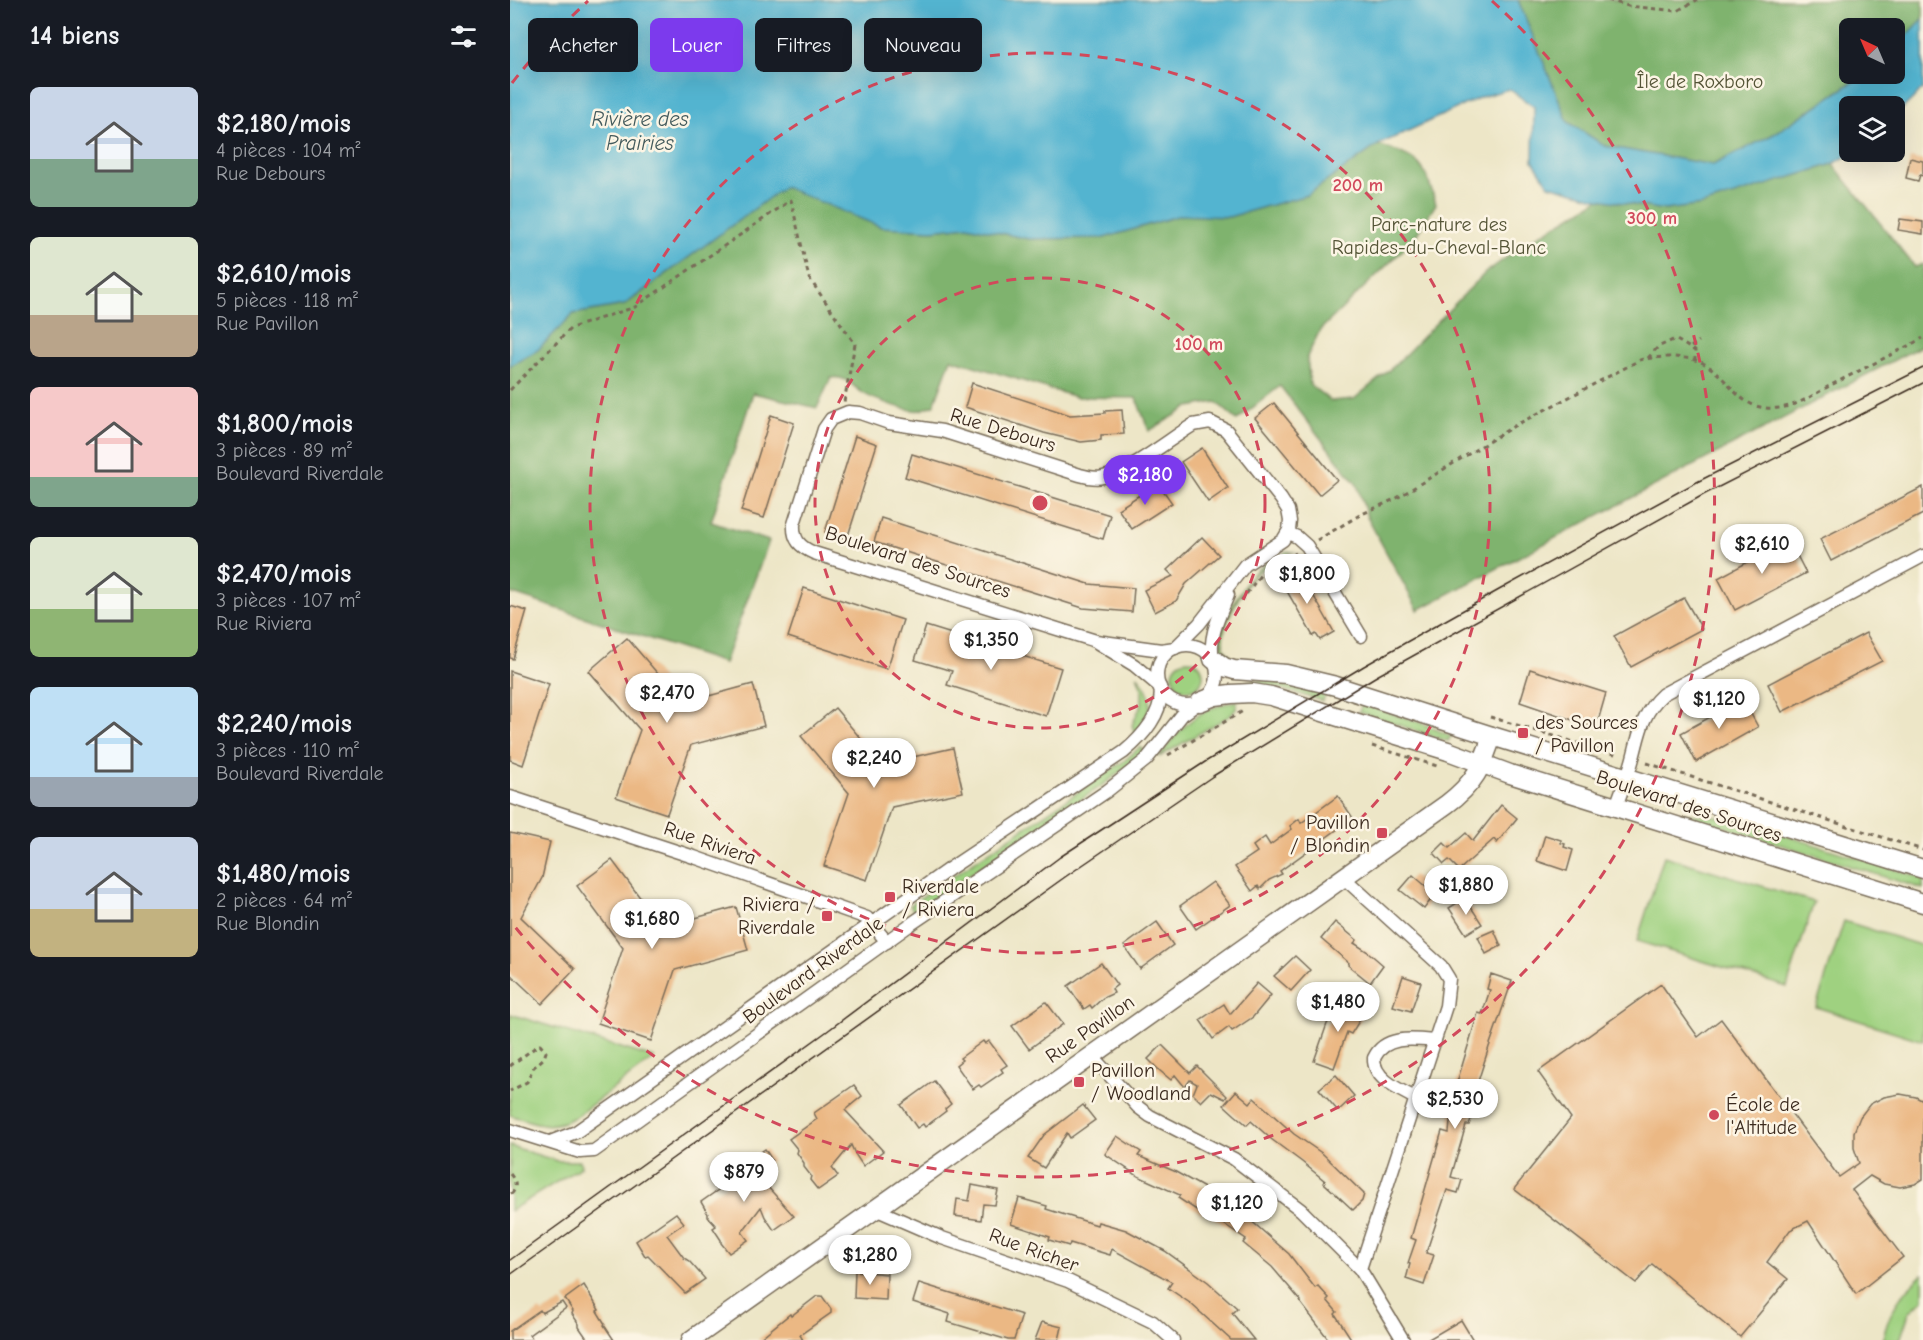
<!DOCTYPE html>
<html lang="fr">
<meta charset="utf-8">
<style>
:root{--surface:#171b24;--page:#20242c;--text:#f1f3f6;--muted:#9ea1a6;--accent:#7c3aed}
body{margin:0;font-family:"Comic Neue",sans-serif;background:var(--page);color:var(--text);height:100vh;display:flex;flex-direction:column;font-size:22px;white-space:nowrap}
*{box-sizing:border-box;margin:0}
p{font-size:20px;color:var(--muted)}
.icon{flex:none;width:33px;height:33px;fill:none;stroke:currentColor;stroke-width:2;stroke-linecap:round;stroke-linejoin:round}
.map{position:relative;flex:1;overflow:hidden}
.sheet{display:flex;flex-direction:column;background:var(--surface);width:510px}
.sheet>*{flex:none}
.banner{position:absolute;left:18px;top:18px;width:570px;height:54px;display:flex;gap:12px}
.needle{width:39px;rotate:316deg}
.tools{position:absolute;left:1329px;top:18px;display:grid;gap:12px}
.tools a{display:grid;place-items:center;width:66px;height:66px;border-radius:9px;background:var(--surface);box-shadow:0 6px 24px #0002;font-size:30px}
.price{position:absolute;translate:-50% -51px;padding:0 14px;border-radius:21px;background:#fff;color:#222;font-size:20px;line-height:39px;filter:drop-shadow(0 2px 3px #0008)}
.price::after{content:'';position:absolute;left:50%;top:36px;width:18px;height:14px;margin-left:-9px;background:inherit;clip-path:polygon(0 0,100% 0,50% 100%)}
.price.current{background:var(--accent);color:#fff}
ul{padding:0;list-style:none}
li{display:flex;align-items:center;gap:18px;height:150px;padding:0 30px}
li span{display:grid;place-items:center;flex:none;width:168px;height:120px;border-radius:9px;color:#555}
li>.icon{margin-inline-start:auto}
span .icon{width:72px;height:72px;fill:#fffc;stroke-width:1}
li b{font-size:26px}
h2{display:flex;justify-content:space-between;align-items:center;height:72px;padding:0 30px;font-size:26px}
.pill{padding:0 21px;border-radius:9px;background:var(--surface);box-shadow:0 6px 24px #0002;font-size:21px;line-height:54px}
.pill.current{background:var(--accent);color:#fff}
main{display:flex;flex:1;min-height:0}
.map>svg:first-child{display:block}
</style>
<main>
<section class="sheet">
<h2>14 biens<svg class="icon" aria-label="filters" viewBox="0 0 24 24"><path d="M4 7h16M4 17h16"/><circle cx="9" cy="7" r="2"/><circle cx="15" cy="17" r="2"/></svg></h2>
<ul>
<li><span style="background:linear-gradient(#c9d6e8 60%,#7fa58c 0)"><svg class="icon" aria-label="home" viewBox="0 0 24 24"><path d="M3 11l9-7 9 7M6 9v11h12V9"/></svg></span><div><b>$2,180/mois</b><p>4 pièces · 104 m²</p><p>Rue Debours</p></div></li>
<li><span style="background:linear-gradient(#dfe7d0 65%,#b9a48a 0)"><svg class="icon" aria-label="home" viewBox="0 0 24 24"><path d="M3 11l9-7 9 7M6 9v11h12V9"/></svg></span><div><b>$2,610/mois</b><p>5 pièces · 118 m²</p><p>Rue Pavillon</p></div></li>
<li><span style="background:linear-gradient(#f6c9c9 75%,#7fa58c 0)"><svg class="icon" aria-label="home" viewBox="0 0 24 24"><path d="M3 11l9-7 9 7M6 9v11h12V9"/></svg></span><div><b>$1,800/mois</b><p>3 pièces · 89 m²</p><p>Boulevard Riverdale</p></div></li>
<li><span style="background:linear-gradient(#dfe7d0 60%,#8fb573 0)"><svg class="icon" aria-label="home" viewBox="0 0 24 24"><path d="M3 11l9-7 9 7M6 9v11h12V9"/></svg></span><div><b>$2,470/mois</b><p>3 pièces · 107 m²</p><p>Rue Riviera</p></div></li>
<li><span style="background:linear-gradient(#bfe0f5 75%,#9aa5b1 0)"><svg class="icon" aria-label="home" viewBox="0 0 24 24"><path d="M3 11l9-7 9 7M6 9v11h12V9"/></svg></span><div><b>$2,240/mois</b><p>3 pièces · 110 m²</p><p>Boulevard Riverdale</p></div></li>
<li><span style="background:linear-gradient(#c9d6e8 60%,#c2b280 0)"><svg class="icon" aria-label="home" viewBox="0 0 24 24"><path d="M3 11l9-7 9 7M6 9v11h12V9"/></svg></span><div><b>$1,480/mois</b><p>2 pièces · 64 m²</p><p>Rue Blondin</p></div></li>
</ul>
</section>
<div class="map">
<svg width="1413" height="1340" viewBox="0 0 1413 1340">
<rect width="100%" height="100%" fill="#fcf5e5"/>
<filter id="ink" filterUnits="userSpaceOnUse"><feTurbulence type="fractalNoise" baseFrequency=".0167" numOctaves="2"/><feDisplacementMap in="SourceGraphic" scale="12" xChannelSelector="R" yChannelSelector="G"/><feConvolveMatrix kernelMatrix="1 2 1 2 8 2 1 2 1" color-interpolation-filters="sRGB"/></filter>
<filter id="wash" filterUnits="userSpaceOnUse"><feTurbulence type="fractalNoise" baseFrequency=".008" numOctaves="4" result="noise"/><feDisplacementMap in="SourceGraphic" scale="24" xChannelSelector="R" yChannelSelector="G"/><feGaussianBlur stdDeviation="1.35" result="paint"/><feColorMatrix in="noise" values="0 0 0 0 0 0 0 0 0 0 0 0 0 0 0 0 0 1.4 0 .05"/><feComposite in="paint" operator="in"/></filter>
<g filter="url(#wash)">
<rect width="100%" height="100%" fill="#ede6c7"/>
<g fill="#9fd180" stroke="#6d7e4f" stroke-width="1.5">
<path d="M777,551L783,552C771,558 757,564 747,573C734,585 706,633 715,649C718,656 727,659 733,663C694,655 713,620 727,597C733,588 738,578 746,571C755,562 768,558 777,551Z"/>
<circle cx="678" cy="675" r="15"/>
<path d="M627,675C647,700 643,709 625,734L622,725L632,703V689Z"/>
<path d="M753,680L787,684L816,693L813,701L765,687L736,684L738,681Z"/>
<path d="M727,701L726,709L721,715L649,757C672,726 687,708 727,701Z"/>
<path d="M852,704L909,722L941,736L938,741L849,712Z"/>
<path d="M630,747L635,752L597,782L404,912L400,905L614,761Z"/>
<path d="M1177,814L1206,816L1225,820L1413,878V889L1176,815Z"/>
<path d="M1154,856L1304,902L1277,987L1127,941Z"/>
<path d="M1334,921L1413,946V1041L1306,1007Z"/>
<path d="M0,1014L144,1058L65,1117C39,1131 26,1123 0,1115Z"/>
<path d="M0,1146L47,1161H70L71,1167L0,1211Z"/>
<path d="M1413,1274V1299L1399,1313L1390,1340H1373C1378,1312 1391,1293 1413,1274Z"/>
</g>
<g fill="#7fb36e" stroke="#5d6e46" stroke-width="1.5">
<path d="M1008,0H1413V19L1385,48L1384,28H1340V74H1355L1264,134L1203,165L1095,146L1058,122Z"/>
<path d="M868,145C911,159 913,161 926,204L903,240L810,330L797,357L800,385L821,401L844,399L884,366L975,273L1018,242L1089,199L1155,210L1192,205L1323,164L1405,267L1413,264V345L908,610L857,517L847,485L770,386L727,420L706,402L679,407L639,431L626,398L566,397L441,359L424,405C420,406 416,409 411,410C401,413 362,399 353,393C342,386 335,375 321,378L307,408L243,393L201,522L259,541L214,663L0,593V366L28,350L63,314L115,305L274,186L371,227L422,230L457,226L519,239L594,238L671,215L719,217L797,195Z"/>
</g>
<path fill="#52b4d0" stroke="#466f77" stroke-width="1.5" d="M0,0H1008L1058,122L1095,146L1203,165L1264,134L1355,74H1384L1385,48L1413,19V89L1385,116L1384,106H1340V152H1344L1323,164L1192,205L1155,210L1089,199L1039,185L1023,161L1024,107L999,89L971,97L868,145L797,195L719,217L671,215L594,238L519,239L457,226L422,230L371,227L274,187L114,305L63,314L28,350L0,366Z"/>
<g id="blocks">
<g fill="#ebb884">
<path d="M1400,158L1413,161V176L1410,175L1408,181L1396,178Z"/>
<path d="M1390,219L1413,222V234L1388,230Z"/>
<path d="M462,383L560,415L595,413V411L612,410L614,434L591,435V440L571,442L534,433L455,407Z"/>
<path d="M764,403L827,480L809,495L745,418Z"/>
<path d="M261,415L284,423L254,518L231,511Z"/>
<path d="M345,436L367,444L337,539L315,532Z"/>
<path d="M692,448L718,488L698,502L671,462Z"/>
<path d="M402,454L600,515L593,539L395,477Z"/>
<path d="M648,483L662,503L622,529L608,509Z"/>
<path d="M1413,487V514L1321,561L1310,539Z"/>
<path d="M371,518L579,584L624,588L622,612L573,608L364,542Z"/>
<path d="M692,537L709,555L676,584L666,601L645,612L634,590L663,576L657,570Z"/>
<path d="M1279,540L1296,573L1225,610L1208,578Z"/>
<path d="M789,570L824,632L810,640L806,634L803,636L771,581Z"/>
<path d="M294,588L393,620L377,669L278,637Z"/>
<path d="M1174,598L1192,629L1121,667L1104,636Z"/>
<path d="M0,606L17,611L3,659L0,658Z"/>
<path d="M416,626L551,668L536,716L437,685L442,671L405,660Z"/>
<path d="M1356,633L1372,661L1272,712L1258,684Z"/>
<path d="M117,638L173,703L243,684L254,726L181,745L157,814L106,797L130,730L79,671Z"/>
<path d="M1020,669L1096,693L1086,728L1010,702Z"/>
<path d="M0,671L39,684L13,765L0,760Z"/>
<path d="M1233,699L1248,727L1186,762L1171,733Z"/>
<path d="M325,708L372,764L443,748L453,792L382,807L357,880L314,866L339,793L291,736Z"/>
<path d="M828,796L843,818L770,871L772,874L759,880L750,889L748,886L742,891L725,867L747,852L743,846L755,837L760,845L782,829L780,826L789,819L791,823Z"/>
<path d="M991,805L1007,818L987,843L984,839L949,870L939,860L934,864L924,853L934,843L939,848L956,833L963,841Z"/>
<path d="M0,833L40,842L32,878L11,917L65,969L32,1004L0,974Z"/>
<path d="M1035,835L1051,840V843L1055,844L1054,847L1063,850L1057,871L1027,861Z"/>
<path d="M102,860L152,927L226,907L238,950L165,970L141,1041L88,1023L113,948L67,886Z"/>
<path d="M903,875L925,894L914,909L890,890Z"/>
<path d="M703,882L720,905L686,929L670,906Z"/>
<path d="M955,898L972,924L956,934L939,908Z"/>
<path d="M647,922L663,945L630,969L614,946Z"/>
<path d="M825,922L847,940L844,943L858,952L873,965L860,983L838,965L839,963L811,939Z"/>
<path d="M984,930L991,946L976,954L968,937Z"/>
<path d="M785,956L800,970L781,991L764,976Z"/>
<path d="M591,963L607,985L602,989L604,993L593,998L582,1008L580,1005L574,1009L558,986Z"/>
<path d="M981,974L1002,981L979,1047L963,1097L968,1098L959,1125H956L941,1177L952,1180L948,1193L937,1190L916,1253L924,1255L914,1285L896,1279L900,1264L898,1263L906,1240L901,1238L932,1131L939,1133L942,1099L968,1013L972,1014L980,990L977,989Z"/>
<path d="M893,976L911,982L901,1011L883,1006Z"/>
<path d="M747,983L761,995L743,1017L722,1031L719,1027L703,1039L690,1020L714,1004L720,1014Z"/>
<path d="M1151,984L1188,1037L1211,1019L1329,1177L1349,1163L1344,1148V1132L1350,1117L1360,1104L1374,1097L1390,1094L1406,1097L1413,1101V1179L1405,1184L1390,1187L1374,1184L1360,1176L1342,1190L1393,1257L1346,1294L1298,1221L1280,1230L1257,1262L1278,1279L1230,1337L1142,1264L1126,1283L1004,1189L1061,1118L1028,1072Z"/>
<path d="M838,998L856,1010L841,1034L837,1032L824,1068L804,1061L817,1024L824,1012L828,1015Z"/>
<path d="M536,1002L553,1024L519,1049L502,1026Z"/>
<path d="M473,1041L475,1044L479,1041L497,1065L491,1069L493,1072L471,1087L469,1085L463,1089L446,1065L452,1060L450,1058Z"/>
<path d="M652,1045L680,1073L687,1066L717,1096L715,1099L701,1092L691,1102L683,1094L687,1084L680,1080L675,1087L665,1075L661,1080L649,1070L638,1059Z"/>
<path d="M826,1075L844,1096L828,1111L809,1089Z"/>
<path d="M424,1081L441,1104L435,1109L436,1111L415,1127L413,1124L407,1128L391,1105Z"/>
<path d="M344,1085L352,1096L335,1110L373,1151L353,1166L345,1154L341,1145L322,1168L328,1176L308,1190L300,1180L301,1176L294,1167V1163L287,1153L288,1150L279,1139L307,1119L304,1113Z"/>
<path d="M726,1091L740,1103L744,1098L784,1134L813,1154L854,1194L852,1201L843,1210L814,1183L815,1181L792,1162L761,1139L741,1121L737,1125L725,1115L714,1105Z"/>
<path d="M573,1105L585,1120L560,1138L557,1133L534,1168L518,1158L534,1135Z"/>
<path d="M607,1136L631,1152L628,1156L664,1171L698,1190L738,1218L779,1254L805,1288L808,1286L819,1298L817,1300L827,1312L825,1314L842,1340H819L790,1302L791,1301L762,1267L733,1243L736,1239L693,1210L691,1213L668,1198L670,1195L628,1176L595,1154Z"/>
<path d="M255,1149L262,1160L247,1171L256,1185L284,1216L264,1230L255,1217L251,1207L232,1232L238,1240L219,1253L211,1243V1240L203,1228L206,1226L198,1217V1214L191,1202L218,1183L215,1177Z"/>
<path d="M462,1185L488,1190L485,1205L473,1204L471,1220L445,1216L447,1199L459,1201Z"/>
<path d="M509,1198L537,1206L536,1209L587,1225L588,1222L616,1230L655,1251L698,1282L727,1308L722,1313L744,1340H721L680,1303L658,1288L662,1282L602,1249L600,1255L560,1243L559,1246L539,1240L540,1237L501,1224Z"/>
<path d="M166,1213L174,1223L157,1235L174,1258L179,1261L195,1279L175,1293L138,1255L135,1256L126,1241Z"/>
<path d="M345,1271L377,1274L376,1300L344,1298Z"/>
<path d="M409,1283L512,1315L504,1340H498L438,1322L440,1314L403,1302Z"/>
<path d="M74,1285L89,1310L87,1311L95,1324L94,1325L104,1340H78L69,1327V1324L62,1314L63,1311L55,1299Z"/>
<path d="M307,1296H312L321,1309V1313L290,1335L293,1340H248L280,1314L281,1316Z"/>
<path d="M52,1302L56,1308L19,1335L23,1340H0V1331L30,1310L32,1313Z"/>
<path d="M951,1320L963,1340H917Z"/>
<path d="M532,1322L552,1327L549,1340H525Z"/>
</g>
</g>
</g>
<g filter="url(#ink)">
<use href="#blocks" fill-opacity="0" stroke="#796c59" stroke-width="1.5"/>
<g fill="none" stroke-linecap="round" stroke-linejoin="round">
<defs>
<g id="street">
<path d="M338,412L350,413L379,423L432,431L570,475C577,477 585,479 593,477C617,474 661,438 683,425L700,422L716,430L771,499L778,510L780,521L779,530L773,540L735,565L689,624L665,648L651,650L586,641L304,553C290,547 283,540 284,524L314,429L321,419Z"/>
<path d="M778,533L787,537L797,546L851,636"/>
<path d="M588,643L624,665L649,686"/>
<circle cx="677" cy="675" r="30"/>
<path d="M703,659C698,636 710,615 718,595"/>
<path d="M0,797L184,857L357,918L377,942"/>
<path d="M1106,807C1111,791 1119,774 1123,758C1130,732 1132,713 1153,694L1413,556"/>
<path d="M834,878L931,966L939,979L936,1006L850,1269"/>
<path d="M582,1056L628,1107L640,1116L724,1159L791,1210L850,1269L893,1340"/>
<path d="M905,1098C890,1090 863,1079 864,1058C875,1035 903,1039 925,1041"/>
<path d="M0,1130L70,1152L84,1151L401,924L597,791L636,760L672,715L690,702"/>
<path d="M40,1142L66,1132L439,869L614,752C632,737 655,712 650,687"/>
<path d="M365,1209L432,1238L558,1281L643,1322L663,1340"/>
</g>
<g id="secondary">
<path d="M703,659L714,667L724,670L776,674L826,686L982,736L1413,869"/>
<path d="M690,702L705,696L721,694L742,693L761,696L938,751L1000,774L1413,903"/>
<path d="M181,1340L937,804C964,784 972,767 982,736"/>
</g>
</defs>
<use href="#street" stroke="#796c59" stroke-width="15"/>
<use href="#secondary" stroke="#796c59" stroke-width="21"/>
<g stroke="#796c59" stroke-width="3" stroke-dasharray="4.5 4.5" stroke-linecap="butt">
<path d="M1098,0L1118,6L1167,11L1187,0"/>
<path d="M1181,347L1189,341"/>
<path d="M1138,358L1148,347L1165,339L1185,351V361"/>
<path d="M0,390L61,328L125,307L281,200L299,278L345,344L334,402"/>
<path d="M807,540L850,515L887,498L1004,426L1130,360C1148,356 1176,355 1193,363C1223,379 1226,412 1269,408C1288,406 1306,393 1323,384C1353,369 1383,354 1413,338"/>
<path d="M731,601L751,574L786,553"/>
<path d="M980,717L1108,755"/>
<path d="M862,746L927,766"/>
<path d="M658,755L733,711"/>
<path d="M1137,763L1413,850"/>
<path d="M0,1066L27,1046L30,1045L36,1052L34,1058L23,1068L17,1082L0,1091"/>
<path d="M0,1174C6,1181 8,1188 0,1195"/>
</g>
<use href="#street" stroke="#fff" stroke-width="12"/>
<use href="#secondary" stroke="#fff" stroke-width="18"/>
<g stroke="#3b2a1e" stroke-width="1.5">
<path d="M0,1260L316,1032L550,857L695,762L854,666L989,590L1183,484L1413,368"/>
<path d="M0,1275L555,877L703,776L865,677L1195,494L1413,383"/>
</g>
</g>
</g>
<g fill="none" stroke="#d1495b" stroke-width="3" stroke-dasharray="10 8">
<circle cx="530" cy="503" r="225"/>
<circle cx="530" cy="503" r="450"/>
<path d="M2 83A675 675 0 0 1 78 1M982 1A675 675 0 1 1 2 923"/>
</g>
<g fill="#d1495b" stroke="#fcf5e5" stroke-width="2">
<rect x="1007" y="727" width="12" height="12" rx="3"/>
<rect x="866" y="827" width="12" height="12" rx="3"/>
<rect x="374" y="891" width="12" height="12" rx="3"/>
<rect x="311" y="910" width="12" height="12" rx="3"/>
<rect x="563" y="1076" width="12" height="12" rx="3"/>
<circle cx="1204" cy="1115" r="6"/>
</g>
<g text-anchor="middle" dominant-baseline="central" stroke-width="5" stroke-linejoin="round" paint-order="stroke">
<g font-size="20" fill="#545436" stroke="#fcf5e5">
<text x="1190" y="81">Île de Roxboro</text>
<text x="929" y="224">Parc-nature des<tspan x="929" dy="23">Rapides-du-Cheval-Blanc</tspan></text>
</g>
<g font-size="20" fill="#3b2a1e" stroke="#fcf5e5">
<text transform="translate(493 430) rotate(17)">Rue Debours</text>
<text transform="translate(408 562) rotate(18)">Boulevard des Sources</text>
<text transform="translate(1179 806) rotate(18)">Boulevard des Sources</text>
<text transform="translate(200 843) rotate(19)">Rue Riviera</text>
<text transform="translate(303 970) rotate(-36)">Boulevard Riverdale</text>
<text transform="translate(580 1029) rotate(-35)">Rue Pavillon</text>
<text transform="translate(524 1250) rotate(20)">Rue Richer</text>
</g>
<g font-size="20" fill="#3b2a1e" stroke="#fcf5e5" text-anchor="start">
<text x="1025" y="722">des Sources<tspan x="1025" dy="23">/ Pavillon</tspan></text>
<text x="860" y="822" text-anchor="end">Pavillon<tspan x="860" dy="23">/ Blondin</tspan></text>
<text x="392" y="886">Riverdale<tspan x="392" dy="23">/ Riviera</tspan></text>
<text x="305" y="904" text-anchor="end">Riviera /<tspan x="305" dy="23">Riverdale</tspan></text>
<text x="581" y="1070">Pavillon<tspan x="581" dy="23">/ Woodland</tspan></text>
<text x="1216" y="1104">École de<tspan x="1216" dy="23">l'Altitude</tspan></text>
</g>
<g font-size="21" font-style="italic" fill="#435a5c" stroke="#fcf5e5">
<text x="130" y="119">Rivière des<tspan x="130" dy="24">Prairies</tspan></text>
</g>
</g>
<circle cx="530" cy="503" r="9" fill="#d1495b" stroke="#fcf5e5" stroke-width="3"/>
<g font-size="18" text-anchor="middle" font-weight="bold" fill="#d1495b" stroke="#fcf5e5" stroke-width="5" stroke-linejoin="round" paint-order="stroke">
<text x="848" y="191">200 m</text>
<text x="1142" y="224">300 m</text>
<text x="689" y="350">100 m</text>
</g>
</svg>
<div class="tools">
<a><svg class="needle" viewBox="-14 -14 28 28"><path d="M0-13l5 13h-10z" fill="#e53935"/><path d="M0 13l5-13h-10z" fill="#9ea1a6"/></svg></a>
<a><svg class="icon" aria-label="layers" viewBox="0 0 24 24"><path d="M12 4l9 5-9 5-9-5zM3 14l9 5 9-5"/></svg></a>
</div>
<b class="price current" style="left:635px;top:506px">$2,180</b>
<b class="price" style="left:1252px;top:575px">$2,610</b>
<b class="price" style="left:797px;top:605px">$1,800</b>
<b class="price" style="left:481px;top:671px">$1,350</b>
<b class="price" style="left:157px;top:724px">$2,470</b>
<b class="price" style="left:1209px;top:730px">$1,120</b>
<b class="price" style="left:364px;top:789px">$2,240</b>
<b class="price" style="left:956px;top:916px">$1,880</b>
<b class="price" style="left:142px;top:950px">$1,680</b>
<b class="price" style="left:828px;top:1033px">$1,480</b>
<b class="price" style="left:945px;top:1130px">$2,530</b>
<b class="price" style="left:234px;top:1203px">$879</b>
<b class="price" style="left:727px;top:1234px">$1,120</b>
<b class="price" style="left:360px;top:1286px">$1,280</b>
<div class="banner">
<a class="pill">Acheter</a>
<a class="pill current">Louer</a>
<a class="pill">Filtres</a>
<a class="pill">Nouveau</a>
</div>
</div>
</main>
